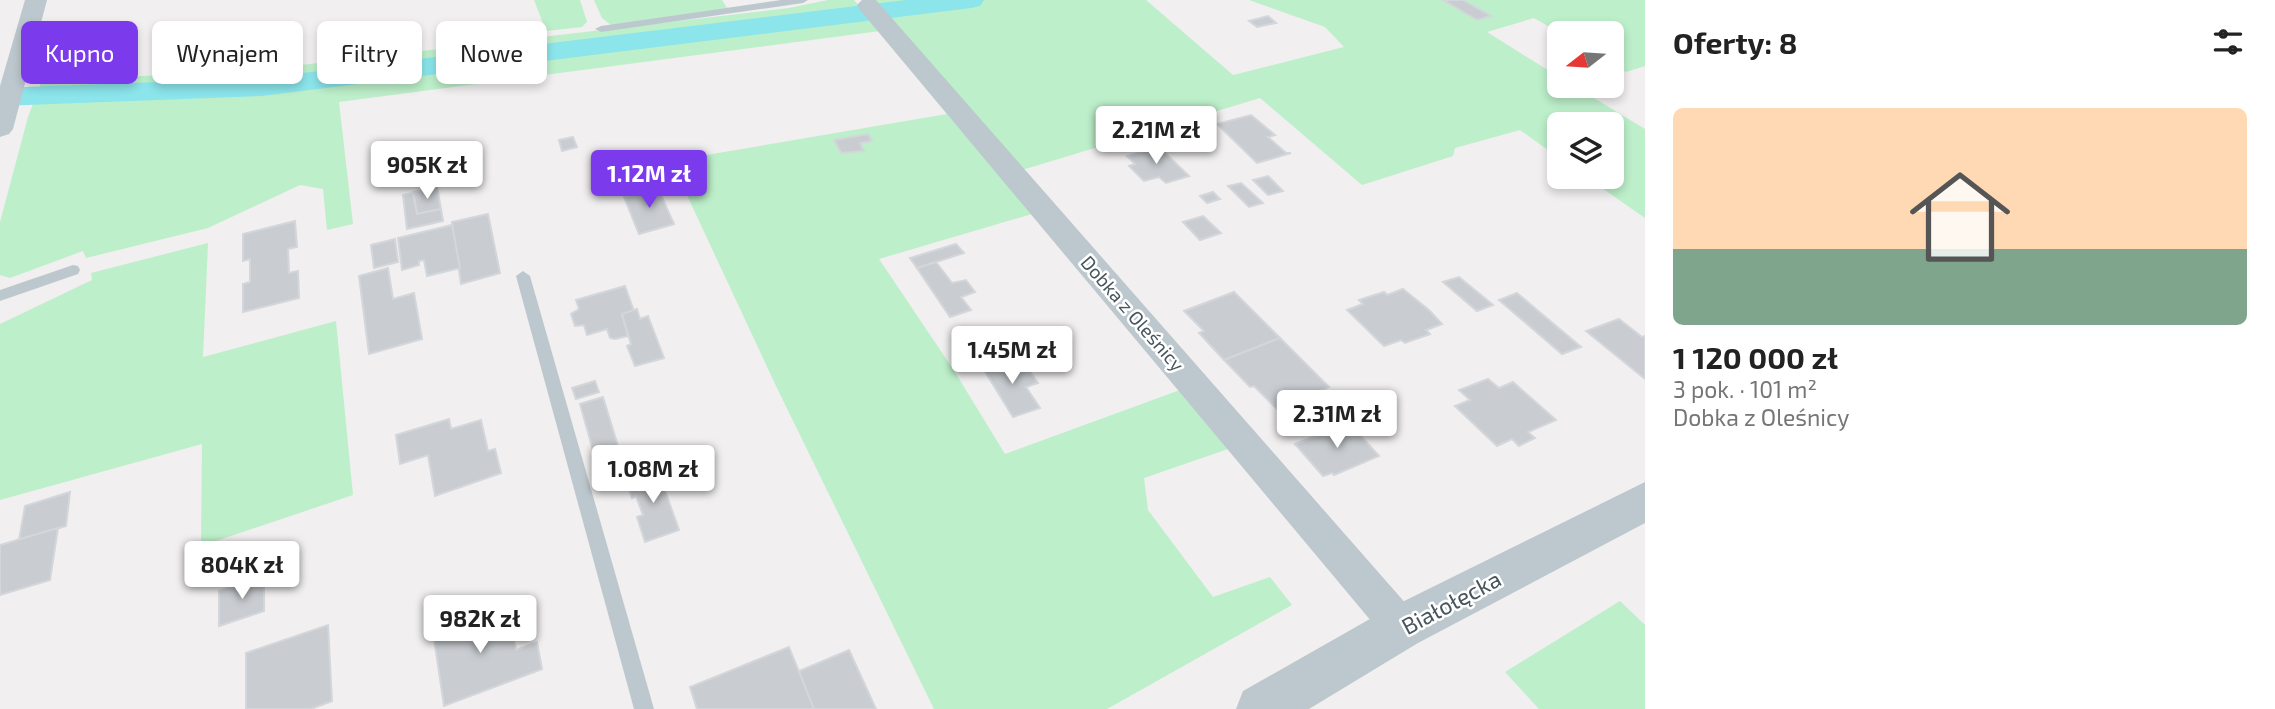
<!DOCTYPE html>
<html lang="pl">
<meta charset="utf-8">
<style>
:root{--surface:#fff;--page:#f2f2f2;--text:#222;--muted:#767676;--accent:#7c3aed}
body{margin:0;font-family:"Exo 2",sans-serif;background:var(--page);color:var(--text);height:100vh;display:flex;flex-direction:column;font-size:26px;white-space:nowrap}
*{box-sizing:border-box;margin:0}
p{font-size:23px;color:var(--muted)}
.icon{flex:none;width:38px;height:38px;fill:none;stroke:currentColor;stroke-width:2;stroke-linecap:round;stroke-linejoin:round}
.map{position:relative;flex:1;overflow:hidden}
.sheet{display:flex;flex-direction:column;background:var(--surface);width:630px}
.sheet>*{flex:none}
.guide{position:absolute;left:21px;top:21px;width:665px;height:63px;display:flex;gap:14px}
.needle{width:46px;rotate:253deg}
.tools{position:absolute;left:1547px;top:21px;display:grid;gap:14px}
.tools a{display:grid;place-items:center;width:77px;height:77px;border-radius:10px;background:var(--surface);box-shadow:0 4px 10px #0003;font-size:35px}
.price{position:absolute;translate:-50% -60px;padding:0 16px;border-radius:7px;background:#fff;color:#222;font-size:23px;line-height:46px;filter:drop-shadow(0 2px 4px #0008)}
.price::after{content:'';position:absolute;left:50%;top:42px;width:21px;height:16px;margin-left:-10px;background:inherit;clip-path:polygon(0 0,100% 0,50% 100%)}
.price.selected{background:var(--accent);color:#fff}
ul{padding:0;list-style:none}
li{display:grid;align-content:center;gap:14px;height:371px;padding:0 28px}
li span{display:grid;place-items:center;height:217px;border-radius:10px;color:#555}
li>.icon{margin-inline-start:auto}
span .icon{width:126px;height:126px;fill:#fffc;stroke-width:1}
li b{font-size:30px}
h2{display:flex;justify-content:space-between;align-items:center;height:84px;padding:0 28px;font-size:30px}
.tag{padding:0 24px;border-radius:10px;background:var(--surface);box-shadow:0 4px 10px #0003;font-size:24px;line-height:63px}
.tag.selected{background:var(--accent);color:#fff}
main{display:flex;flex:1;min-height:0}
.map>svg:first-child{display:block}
</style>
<main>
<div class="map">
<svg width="1645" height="709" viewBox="0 0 1645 709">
<rect width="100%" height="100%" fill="#f1efef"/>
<g fill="#bdefca">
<path d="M534,0H580L587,22L582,27L546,31Z"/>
<path d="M594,0H722L727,8L611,25L602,18Z"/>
<path d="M828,0H854L880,31L339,102L353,224L327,230L323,189L300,185L208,228L86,258L83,251L10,278L0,275V222L28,117L42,80L242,72L789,8Z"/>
<path d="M870,0H1146L1233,75L1344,47L1325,27L1249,0H1645V66L1626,72L1612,64V33H1560L1534,18L1487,32L1559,77V86H1574L1645,129V218L1586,177H1612V124H1559V158L1520,130L1455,148L1453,156L1362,185L1260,98L1022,170Z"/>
<path d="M947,114L1032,214L879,259L953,369L1005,454L1180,390L1231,448L1144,478L1148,510L1213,597L1270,577L1292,605L1107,709H934L777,388L671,161Z"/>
<path d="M208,243L203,357L336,321L353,495L201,546L202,444L0,500V324L92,280L91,273Z"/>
<path d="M1620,601L1645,625V709H1539L1505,672Z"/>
</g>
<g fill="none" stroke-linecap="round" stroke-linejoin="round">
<path fill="#8be5eb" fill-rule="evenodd" d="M906,0H984L980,6L971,8L261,96L0,106V88L261,78Z"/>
</g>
<g fill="#c9cdd1" stroke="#d3d6da" stroke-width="2">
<path d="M1443,0H1463L1491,16L1477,20Z"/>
<path d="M1268,16L1276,23L1257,27L1249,21Z"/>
<path d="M1251,115L1275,135L1268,137L1286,153H1291L1257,163L1217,124Z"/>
<path d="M1184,127L1196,138L1173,145L1161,133Z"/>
<path d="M868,134L872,141L860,143L864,151L841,153L834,140Z"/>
<path d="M573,137L577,147L562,151L559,140Z"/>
<path d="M1159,147L1189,176L1166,183L1159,177L1144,181L1129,166L1135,164L1127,156Z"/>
<path d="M1268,176L1283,191L1268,195L1253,180Z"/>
<path d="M1241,183L1263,203L1249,207L1228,186Z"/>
<path d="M656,184L674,224L639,234L624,197L636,194L635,190Z"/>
<path d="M437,187L441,209L417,214L413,192Z"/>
<path d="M1213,192L1220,199L1207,203L1200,196Z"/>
<path d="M413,193L417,214L441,209L443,221L407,229L403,195Z"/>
<path d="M488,214L500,273L461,284L452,222Z"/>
<path d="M1203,216L1221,233L1200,240L1183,222Z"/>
<path d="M295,221L297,247L288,249L289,273L298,271L299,298L243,312V284L250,282V259L243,261V234Z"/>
<path d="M452,225L460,268L427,276L424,260L419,261V265L402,270L398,238Z"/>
<path d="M395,239L398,262L374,268L371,245Z"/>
<path d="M956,244L964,253L917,268L910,258Z"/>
<path d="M936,262L952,283L966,280L975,292L961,297L971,310L950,317L917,268Z"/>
<path d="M388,268L393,299L414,293L422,339L369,354L359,276Z"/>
<path d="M1459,277L1493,305L1477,311L1443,282Z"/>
<path d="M625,286L634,311L622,314L628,336L615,339L610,338L607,329L587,335L584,325L575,326L571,314L579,309L576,300Z"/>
<path d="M1403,289L1429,310L1442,324L1426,330L1430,334L1405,343L1401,340L1384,346L1347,310L1363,304L1359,300L1384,292L1387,295Z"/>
<path d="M1234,292L1280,338L1224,360L1199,333L1204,331L1184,311Z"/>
<path d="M1517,293L1530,304L1581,347L1562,354L1499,300Z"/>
<path d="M637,309L640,319L648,316L664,358L635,366L627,346L631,344L622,314Z"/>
<path d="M1619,319L1642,337L1645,336V379L1586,331Z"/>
<path d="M1280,338L1329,387L1277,409L1254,386L1250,387L1224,360Z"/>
<path d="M1005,358L1016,373L1028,369L1038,383L1026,387L1040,408L1013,417L981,365Z"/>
<path d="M1488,379L1499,388L1513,382L1556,420L1528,432L1535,438L1519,446L1512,439L1497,446L1455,406L1470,400L1459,390Z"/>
<path d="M595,381L599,392L576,399L572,388Z"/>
<path d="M603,397L618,446L594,454L580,404Z"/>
<path d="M449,419L451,429L481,420L488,451L495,449L501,473L435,496L428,455L400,464L396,435Z"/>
<path d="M1349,423L1379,456L1334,475L1332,473L1323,476L1295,444Z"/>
<path d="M650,448L655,467L634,474L629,455Z"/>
<path d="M657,468L679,530L645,542L637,517L643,515L636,496L632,498L626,479Z"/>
<path d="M70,492L66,526L19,540L25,506Z"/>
<path d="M58,528L50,580L0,595V545Z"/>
<path d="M264,576V611L219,626V591Z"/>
<path d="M486,606L488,621L509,613L516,650L537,642L542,669L444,706L432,625Z"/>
<path d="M328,625L332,701L311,709H246V653Z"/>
<path d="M789,647L814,709H697L690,687Z"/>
<path d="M849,650L876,709H814L799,671Z"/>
</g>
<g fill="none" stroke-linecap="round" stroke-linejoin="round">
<g fill="#bdc8ce" fill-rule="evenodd">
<path d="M781,0H808L803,3L601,32L595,29L601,26Z"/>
<path d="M73,265L78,266L80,270L78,274L0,301V290Z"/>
<path d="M523,271L530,276L654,709H634L516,276Z"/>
</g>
<g fill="#bdc8ce" fill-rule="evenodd">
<path d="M25,0H47L13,129L9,134L0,137V86Z"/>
<path d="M862,0H876L1415,614L1421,627L1415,640L1401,646L1387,640L860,10L857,5Z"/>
</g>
<path fill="#bdc8ce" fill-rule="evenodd" d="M1645,482V523L1418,643L1309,709H1236L1243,691L1384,611Z"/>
</g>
<g text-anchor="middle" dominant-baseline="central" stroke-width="5" stroke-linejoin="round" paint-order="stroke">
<g font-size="19" fill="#47555c" stroke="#fff">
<text transform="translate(1133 313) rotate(49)">Dobka z Oleśnicy</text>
</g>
<g font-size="23" fill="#47555c" stroke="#fff">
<text transform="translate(1451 602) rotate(-28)">Białołęcka</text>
</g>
</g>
</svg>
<div class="tools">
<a><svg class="needle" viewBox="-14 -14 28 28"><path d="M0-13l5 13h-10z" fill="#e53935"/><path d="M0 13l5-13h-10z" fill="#767676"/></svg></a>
<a><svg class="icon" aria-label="layers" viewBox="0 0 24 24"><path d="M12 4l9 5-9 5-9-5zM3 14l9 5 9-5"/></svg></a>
</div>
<b class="price" style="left:1156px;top:166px">2.21M zł</b>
<b class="price" style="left:427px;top:201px">905K zł</b>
<b class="price selected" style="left:649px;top:210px">1.12M zł</b>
<b class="price" style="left:1012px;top:386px">1.45M zł</b>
<b class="price" style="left:1337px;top:450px">2.31M zł</b>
<b class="price" style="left:653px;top:505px">1.08M zł</b>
<b class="price" style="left:242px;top:601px">804K zł</b>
<b class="price" style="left:480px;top:655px">982K zł</b>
<div class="guide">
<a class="tag selected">Kupno</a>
<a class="tag">Wynajem</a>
<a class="tag">Filtry</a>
<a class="tag">Nowe</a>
</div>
</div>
<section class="sheet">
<h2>Oferty: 8<svg class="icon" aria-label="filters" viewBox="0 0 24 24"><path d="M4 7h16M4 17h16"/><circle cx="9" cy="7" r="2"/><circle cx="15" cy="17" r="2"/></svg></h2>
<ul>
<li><span style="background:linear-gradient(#ffd9b3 65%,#7fa58c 0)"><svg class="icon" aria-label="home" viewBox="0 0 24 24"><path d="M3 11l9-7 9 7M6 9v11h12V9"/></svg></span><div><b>1 120 000 zł</b><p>3 pok. · 101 m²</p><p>Dobka z Oleśnicy</p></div></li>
</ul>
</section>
</main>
